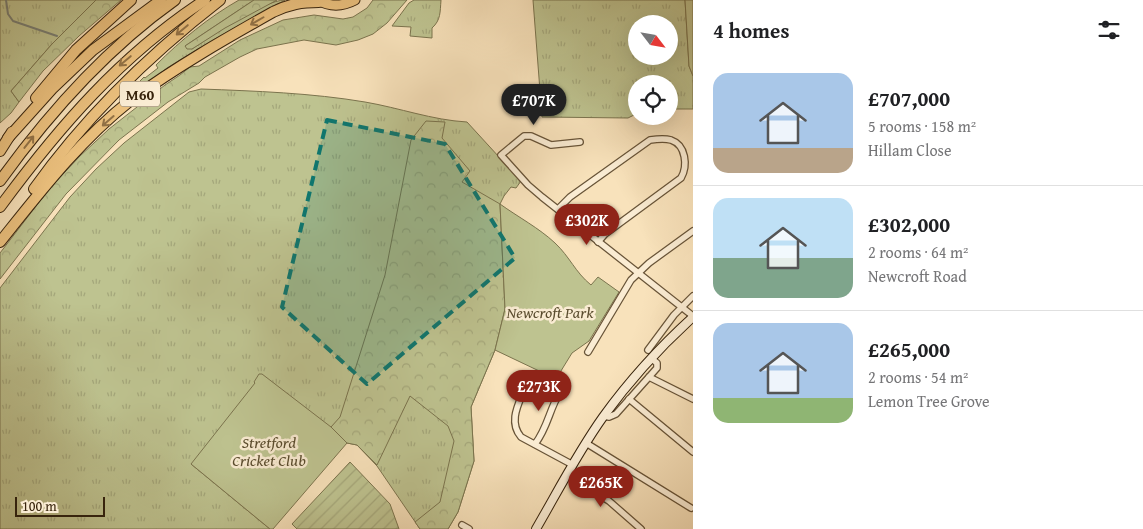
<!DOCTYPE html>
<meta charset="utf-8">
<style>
:root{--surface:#fff;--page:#f2f2f2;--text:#202124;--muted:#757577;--line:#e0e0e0;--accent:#8f2418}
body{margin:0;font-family:"Gentium Book Plus",serif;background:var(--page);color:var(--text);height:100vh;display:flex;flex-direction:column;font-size:19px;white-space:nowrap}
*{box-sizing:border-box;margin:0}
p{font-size:16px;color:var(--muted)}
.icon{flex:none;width:28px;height:28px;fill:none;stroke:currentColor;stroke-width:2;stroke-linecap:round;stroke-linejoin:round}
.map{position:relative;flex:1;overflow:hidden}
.sheet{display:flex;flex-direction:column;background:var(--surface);width:450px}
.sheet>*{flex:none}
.needle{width:32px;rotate:121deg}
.controls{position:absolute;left:628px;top:15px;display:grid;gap:10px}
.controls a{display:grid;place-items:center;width:50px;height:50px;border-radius:50%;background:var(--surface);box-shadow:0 5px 20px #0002;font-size:25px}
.scale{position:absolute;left:15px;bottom:12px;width:90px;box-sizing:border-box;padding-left:5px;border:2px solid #38240d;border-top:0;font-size:14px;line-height:18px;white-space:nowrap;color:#38240d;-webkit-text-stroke:4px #faecd3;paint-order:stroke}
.price{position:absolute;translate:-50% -42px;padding:0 11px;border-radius:18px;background:var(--accent);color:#fff;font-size:16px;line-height:32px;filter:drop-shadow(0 1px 2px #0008)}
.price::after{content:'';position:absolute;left:50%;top:30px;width:15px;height:11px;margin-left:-8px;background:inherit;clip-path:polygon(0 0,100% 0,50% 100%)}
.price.active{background:#222;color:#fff}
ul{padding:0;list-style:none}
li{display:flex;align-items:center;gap:15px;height:125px;padding:0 20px}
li+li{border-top:1px solid var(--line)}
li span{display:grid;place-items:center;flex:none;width:140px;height:100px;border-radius:15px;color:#555}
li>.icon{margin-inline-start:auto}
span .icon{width:60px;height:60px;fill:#fffc;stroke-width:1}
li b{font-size:21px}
h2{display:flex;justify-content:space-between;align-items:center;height:60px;padding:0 20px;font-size:21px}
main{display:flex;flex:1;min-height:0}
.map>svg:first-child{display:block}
</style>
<main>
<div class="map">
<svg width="693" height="529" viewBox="0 0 693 529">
<defs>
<pattern id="grass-tufts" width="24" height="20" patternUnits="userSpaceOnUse" patternTransform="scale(1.25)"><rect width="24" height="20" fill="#bec390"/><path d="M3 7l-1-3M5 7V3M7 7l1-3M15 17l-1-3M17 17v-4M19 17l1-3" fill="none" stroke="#a4a77b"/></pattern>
<pattern id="forest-crowns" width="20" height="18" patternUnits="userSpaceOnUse" patternTransform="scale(1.25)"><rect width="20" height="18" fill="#bec390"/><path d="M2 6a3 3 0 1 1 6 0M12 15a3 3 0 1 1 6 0" fill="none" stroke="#a4a77b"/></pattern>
<pattern id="garden-furrows" width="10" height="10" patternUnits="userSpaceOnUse" patternTransform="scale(1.25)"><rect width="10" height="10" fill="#bec390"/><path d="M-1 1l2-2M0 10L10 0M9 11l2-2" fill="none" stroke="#a4a77b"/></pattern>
</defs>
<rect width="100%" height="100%" fill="#f8e2bb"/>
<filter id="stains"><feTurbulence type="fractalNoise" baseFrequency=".004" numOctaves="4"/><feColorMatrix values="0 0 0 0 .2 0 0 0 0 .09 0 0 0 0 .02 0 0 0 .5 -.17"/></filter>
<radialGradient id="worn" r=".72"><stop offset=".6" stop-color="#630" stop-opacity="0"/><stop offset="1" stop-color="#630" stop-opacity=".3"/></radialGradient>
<g fill="url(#grass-tufts)" stroke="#7b744e" fill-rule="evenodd">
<path d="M0,0H96L52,44L11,91L19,102L11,113L0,123Z"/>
<path d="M239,0H254L185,46L192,49C211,36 264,0 285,0L211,41L167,68L122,103L121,100L144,77L145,78L158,68L156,65C181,40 209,17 239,0Z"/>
<path d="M414,0H441C440,12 441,20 432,28V38L410,36L411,27L392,26L409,3Z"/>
<path d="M533,0H685L689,66L693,76V109H669V84H636V114L628,118L542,117ZM636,24H669V56H636Z"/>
<path d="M201,89C255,91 312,93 365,102C400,108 432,120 467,122L521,181L516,188L511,187L504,196L500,204L505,309L495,350L471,407L474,461L458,512L448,529H420L377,466L357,445L347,443L331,427L191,464L270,529H0V288L70,197L96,169L124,143L189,92Z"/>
</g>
<g fill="url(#forest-crowns)" stroke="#7b744e">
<path d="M96,0H121L79,36L43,71L19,102L11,91L52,44Z"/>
<path d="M254,0H277L225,28L192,49H187L185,46Z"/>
<path d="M373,0H407L387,23L373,34L358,40L336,45L304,40L257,49L240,57L205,77L199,83L168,102L119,140L66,194L0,279V253L50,188L80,156L109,129L165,85L180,75L190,67L199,66L240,40L283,20L314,15L343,19L353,17L367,8Z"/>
<path d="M426,121L445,122L442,138L470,171L462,182L500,204L505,309L495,350L471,407L474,461L458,512L448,529H420L415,522L440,502L454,441L448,426L410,396L377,465L357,445L347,443L331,427L340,417L385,275L411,140Z"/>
</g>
<g fill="#bec390" stroke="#7b744e">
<path d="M685,0H693V76L689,66Z"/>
<path d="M500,204C518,217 539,228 555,243C570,257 575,272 591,285L598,277L619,292L589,341L572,353L556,379L495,350L505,309Z"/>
<path d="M259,374H262L331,427L347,443L273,529H270L191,464L255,383L254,382Z"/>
</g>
<path fill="url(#garden-furrows)" stroke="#7b744e" d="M350,462L390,504L399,529H297L292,524Z"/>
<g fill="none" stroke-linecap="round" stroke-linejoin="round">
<path stroke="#787f75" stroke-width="2" d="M6,0L8,14L13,21L57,36"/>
<defs>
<g id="minor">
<path d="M580,142L551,145L531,136H524L501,155L528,185L542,197L693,316"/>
<path d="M558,209L570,197L650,140C657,139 664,138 671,140C686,145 688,166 681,178L605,234L598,242"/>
<path d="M648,350L674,315L693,296"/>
<path d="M588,352L631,280L649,263L693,231"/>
<path d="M649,377L693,399"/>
<path d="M522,395C516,409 510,424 521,437L573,465"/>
<path d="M629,399L693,452"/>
<path d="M604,416L609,417L616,414L657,368V363L652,359"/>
<path d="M586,443L691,508"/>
<path d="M535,444C548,427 549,410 560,392"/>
<path d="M568,475L609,501L641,529"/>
<path d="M462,525L469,529"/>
</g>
<path id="secondary" d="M536,529C558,491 578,452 603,417C629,381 660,347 693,317"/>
<path id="primary" d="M317,0C330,7 342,7 355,0"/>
<g id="motorway">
<path d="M36,98L76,50L131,0"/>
<path d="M8,138L52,89L93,50L161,0"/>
<path d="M0,151L12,132"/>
<path d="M0,181C49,113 106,49 175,0"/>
<path d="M34,189C86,116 149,55 220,0"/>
<path d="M0,207C59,127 121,55 205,0"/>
<path d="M0,242C40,192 80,140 131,100C176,67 225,39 273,12C289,4 302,2 319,2"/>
</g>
</defs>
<use href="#minor" stroke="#685438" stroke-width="8"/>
<use href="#secondary" stroke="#38240d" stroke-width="10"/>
<use href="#primary" stroke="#38240d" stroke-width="11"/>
<use href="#motorway" stroke="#38240d" stroke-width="12"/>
<use href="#minor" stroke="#faecd3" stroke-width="5.5"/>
<use href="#secondary" stroke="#faecd3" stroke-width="8"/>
<use href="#primary" stroke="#ecc17e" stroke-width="9"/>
<use href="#motorway" stroke="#ecc17e" stroke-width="10"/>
</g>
<defs><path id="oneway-shaft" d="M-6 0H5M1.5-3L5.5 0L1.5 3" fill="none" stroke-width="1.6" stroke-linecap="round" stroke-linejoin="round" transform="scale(1.25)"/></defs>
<g stroke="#927246">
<use href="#oneway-shaft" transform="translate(257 21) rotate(150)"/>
<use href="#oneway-shaft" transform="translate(182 30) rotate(140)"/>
<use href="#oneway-shaft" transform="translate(125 61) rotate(140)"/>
<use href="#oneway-shaft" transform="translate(108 121) rotate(139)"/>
<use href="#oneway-shaft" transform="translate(29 142) rotate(-52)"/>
</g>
<path fill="#0f766e" fill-opacity="0.2" stroke="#0f766e" stroke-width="4" stroke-dasharray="10 6" stroke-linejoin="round" d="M327,120L445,144L515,258L367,384L282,307Z"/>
<g text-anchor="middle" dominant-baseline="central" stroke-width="5" stroke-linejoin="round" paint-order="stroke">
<rect fill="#faecd3" stroke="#726048" stroke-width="1" x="120" y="81.5" width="40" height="25" rx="4"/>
<g font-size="15" font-weight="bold" fill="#38240d">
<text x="140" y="94">M60</text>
</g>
<g font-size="16" font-style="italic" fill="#5a4c2e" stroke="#faecd3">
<text x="550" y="312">Newcroft Park</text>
<text x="269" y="442">Stretford<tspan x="269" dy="18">Cricket Club</tspan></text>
</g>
</g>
<rect width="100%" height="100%" filter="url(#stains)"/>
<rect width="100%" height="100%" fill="url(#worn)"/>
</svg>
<div class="controls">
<a><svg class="needle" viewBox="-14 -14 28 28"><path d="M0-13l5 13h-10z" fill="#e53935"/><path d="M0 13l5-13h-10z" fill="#757577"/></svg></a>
<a><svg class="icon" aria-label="locate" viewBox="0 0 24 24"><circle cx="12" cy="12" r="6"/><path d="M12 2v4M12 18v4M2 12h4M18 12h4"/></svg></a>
</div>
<div class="scale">100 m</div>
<b class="price active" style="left:534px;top:126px">£707K</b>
<b class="price" style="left:587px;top:246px">£302K</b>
<b class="price" style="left:539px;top:412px">£273K</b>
<b class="price" style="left:601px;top:508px">£265K</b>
</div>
<section class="sheet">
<h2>4 homes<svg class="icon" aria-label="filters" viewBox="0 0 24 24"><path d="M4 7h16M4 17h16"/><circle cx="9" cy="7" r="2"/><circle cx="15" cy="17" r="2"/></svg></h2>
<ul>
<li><span style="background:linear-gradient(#a9c7e8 75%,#b9a48a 0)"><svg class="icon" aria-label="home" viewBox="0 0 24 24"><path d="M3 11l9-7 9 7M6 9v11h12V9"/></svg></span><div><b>£707,000</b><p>5 rooms · 158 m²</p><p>Hillam Close</p></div></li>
<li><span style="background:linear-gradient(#bfe0f5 60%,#7fa58c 0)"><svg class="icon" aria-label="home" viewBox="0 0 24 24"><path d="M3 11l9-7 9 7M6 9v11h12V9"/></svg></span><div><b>£302,000</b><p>2 rooms · 64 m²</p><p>Newcroft Road</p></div></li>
<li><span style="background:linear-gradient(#a9c7e8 75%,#8fb573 0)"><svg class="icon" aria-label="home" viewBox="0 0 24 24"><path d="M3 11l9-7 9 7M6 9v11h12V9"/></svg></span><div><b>£265,000</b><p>2 rooms · 54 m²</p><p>Lemon Tree Grove</p></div></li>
</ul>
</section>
</main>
